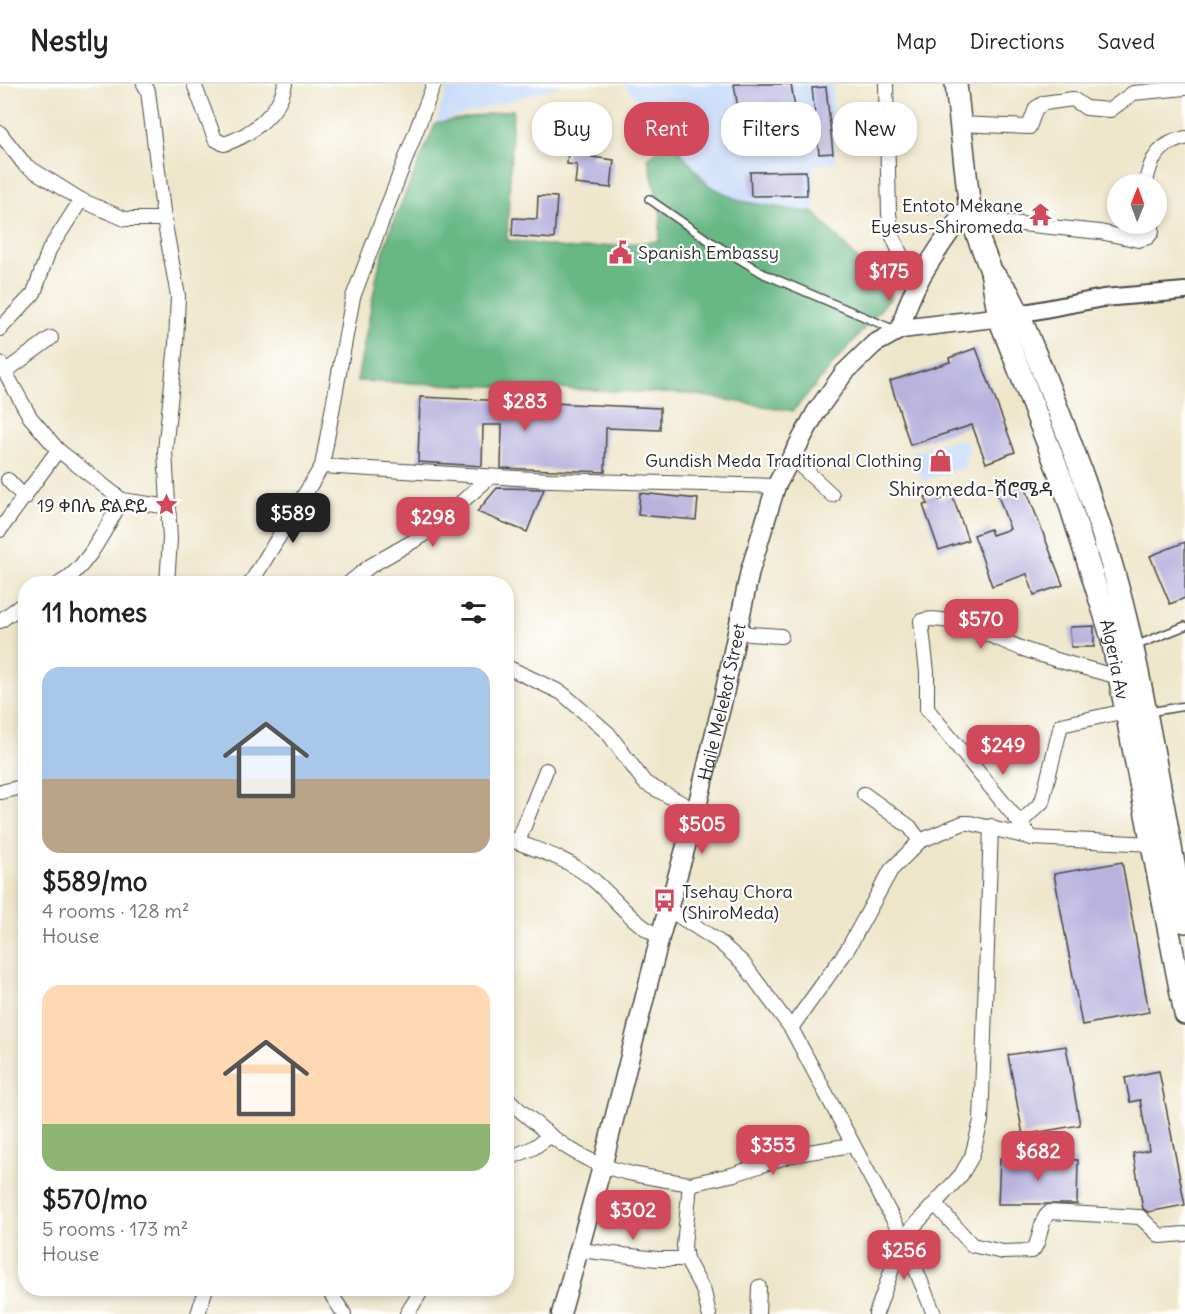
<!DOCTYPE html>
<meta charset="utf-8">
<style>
:root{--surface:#fff;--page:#f2f2f2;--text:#222;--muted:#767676;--line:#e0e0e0;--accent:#d1495b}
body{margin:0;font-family:Delius,"Noto Sans Ethiopic",sans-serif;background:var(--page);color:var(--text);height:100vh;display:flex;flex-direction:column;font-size:22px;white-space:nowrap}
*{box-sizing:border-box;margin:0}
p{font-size:20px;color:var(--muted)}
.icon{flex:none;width:33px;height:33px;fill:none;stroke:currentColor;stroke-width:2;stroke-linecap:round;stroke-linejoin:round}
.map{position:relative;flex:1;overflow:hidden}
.details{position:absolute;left:18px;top:492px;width:496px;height:720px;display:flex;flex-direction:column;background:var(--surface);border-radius:24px;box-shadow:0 3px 9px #0003}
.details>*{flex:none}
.guide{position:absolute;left:532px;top:18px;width:562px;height:54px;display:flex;gap:12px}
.needle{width:39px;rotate:1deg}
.controls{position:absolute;left:1107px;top:90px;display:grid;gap:12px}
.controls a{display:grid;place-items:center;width:60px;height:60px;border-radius:50%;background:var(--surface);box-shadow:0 3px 9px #0003;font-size:30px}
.price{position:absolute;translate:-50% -51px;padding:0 14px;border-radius:12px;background:var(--accent);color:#fff;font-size:20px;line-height:39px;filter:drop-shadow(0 2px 3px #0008)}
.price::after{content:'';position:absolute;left:50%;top:36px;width:18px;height:14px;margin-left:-9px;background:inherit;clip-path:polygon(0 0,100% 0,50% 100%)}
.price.on{background:#222;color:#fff}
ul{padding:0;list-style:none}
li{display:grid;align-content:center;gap:12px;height:318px;padding:0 24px}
li span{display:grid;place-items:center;height:186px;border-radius:18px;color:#555}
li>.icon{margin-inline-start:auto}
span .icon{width:108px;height:108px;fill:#fffc;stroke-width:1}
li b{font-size:26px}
h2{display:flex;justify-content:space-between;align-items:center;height:72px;padding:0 24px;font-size:26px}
.tag{padding:0 21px;border-radius:24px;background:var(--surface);box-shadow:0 3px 9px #0003;font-size:21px;line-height:54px}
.tag.on{background:var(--accent);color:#fff}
header{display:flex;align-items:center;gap:36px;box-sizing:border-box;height:84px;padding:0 30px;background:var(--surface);border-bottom:2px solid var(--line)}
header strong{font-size:28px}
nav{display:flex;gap:33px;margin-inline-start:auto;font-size:21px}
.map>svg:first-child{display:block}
</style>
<header>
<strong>Nestly</strong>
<nav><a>Map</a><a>Directions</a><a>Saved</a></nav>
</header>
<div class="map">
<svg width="1185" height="1230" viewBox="0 0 1185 1230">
<rect width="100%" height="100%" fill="#fff"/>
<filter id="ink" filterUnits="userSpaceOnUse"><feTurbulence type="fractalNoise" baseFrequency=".0167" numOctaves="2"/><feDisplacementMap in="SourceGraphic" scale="12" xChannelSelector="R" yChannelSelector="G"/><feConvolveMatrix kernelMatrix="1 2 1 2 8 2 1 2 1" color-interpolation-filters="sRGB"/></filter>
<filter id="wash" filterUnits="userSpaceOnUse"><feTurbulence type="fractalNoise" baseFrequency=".008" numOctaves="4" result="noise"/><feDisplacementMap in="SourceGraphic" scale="24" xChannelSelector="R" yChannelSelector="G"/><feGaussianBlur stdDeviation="1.35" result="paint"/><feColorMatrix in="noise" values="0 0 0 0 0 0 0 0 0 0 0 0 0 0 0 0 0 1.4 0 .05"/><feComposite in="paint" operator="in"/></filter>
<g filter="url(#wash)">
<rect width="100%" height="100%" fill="#eee6ca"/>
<g fill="#c9dcf9">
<path d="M449,0H564L436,39Z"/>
<path d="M624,0H832L836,78L813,81L814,129L742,119L708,101Z"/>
<path d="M958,354L960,358L966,357L970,368L964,371L967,383L922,397L913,369Z"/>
</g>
<path fill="#68b884" stroke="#4a7258" stroke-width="1.5" d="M513,26L507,156L574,165L659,157L661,131L648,74L671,57L708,101L739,117L814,129L892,212L793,327L691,310L357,297L378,186L392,141L436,39Z"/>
<g id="blocks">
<g fill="#b8b2dd">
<path d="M734,0H791L797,35L741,43Z"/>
<path d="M826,3L833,69L819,70L812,4Z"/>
<path d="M570,40L595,42L592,73L614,76L611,104L575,100L577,81L567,80Z"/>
<path d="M806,87L807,111L751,112L750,88Z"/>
<path d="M538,112L557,113L554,155L512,152L513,134L537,135Z"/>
<path d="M976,264L1015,368L986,379L972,341L910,361L890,297L950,278L949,274Z"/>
<path d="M420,313L660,324V346L606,344L605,388L501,384L502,341H483L482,382L418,378Z"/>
<path d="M1023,397L1063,501L1034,511L1027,490L992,502L974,451L990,445L992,451L1010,445L996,406Z"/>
<path d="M497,404L544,405L527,448L477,428Z"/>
<path d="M640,409L698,415L696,436L638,431Z"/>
<path d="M937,409L939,416L952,411L968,456L939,466L923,421L928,420L925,413Z"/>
<path d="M1185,458V514L1170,520L1150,472Z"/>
<path d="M1094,542V563H1071L1070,543Z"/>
<path d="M1122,778L1149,928L1082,941L1054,790Z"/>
<path d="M1066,962L1080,1041L1023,1051L1008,971Z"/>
<path d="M1159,987L1185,1121L1148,1128L1143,1125L1133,1069L1149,1066L1140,1016L1130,1018L1125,994Z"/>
<path d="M1000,1074L1078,1076L1077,1120H998Z"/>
</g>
</g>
</g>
<g filter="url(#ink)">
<use href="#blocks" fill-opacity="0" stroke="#484743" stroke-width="1.5"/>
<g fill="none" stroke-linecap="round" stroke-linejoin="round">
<defs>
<g id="service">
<path d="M649,115L708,156L764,190L895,246"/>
<path d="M1135,562L1185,542"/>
<path d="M1149,628L1185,622"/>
</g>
<g id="minor">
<path d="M144,0L148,7L164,135L178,212L176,260L165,367L170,455L167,500"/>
<path d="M194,0L215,55L224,60C250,52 280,29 285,0"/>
<path d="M886,0L889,130L893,153L915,203"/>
<path d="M958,40L1029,43L1036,24L1044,19L1073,15L1086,24L1110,26L1133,9L1185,4"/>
<path d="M0,49L25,81L81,116L125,135H164"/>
<path d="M1146,100C1149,76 1160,59 1185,54"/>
<path d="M971,135L1100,148L1138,156L1148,153L1152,148V140"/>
<path d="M0,245L34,209L49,166L81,116"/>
<path d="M0,279L30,333L58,366L122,416L169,423"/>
<path d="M6,287L51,254"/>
<path d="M790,372L832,411"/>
<path d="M322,382L549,396L776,402"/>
<path d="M8,396L25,414"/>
<path d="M0,446L58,366"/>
<path d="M59,500C88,484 106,443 122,416"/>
<path d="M250,500L322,382L353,213L434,0"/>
<path d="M348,500L370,482L424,451L489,394"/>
<path d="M0,537L26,518"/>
<path d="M736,544L749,550L781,552"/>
<path d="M507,583L562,609L608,649L645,699L696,727"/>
<path d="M1,708L26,702"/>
<path d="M864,710L910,743L920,757"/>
<path d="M1021,738L1042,718L1061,641L1126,627"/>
<path d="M507,754C538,767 563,772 590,793C615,813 631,839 660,853"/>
<path d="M1032,754L927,625V588L921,537C947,528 1000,557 1026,566C1057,577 1088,585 1119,593"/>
<path d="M518,758L546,686"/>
<path d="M668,825L718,857L743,879L791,944L903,1154L934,1230"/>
<path d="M791,944L847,866L891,786L920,757L963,739H970L1032,754L1153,760"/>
<path d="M507,1013C514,1023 525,1030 534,1038C590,1087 620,1088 690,1100L684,1162L686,1175L704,1208L709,1230"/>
<path d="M507,1075L533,1064L550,1052"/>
<path d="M690,1100L735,1090L791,1071L852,1061"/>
<path d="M936,1121L972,1161L1003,1168L1032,1167C1042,1157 1038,1137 1050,1128L1140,1133L1160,1152L1185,1150"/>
<path d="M579,1166L657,1175H686"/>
<path d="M327,1204L344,1230"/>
<path d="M198,1230L206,1204"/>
<path d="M407,1230L423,1204"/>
<path d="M758,1230L759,1203"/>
<path d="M876,1230L903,1154L961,1091L972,1072L981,1037L982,1012L991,742"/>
</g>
<path id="tertiary" d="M1019,230L1103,214L1185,207"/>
<g id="secondary">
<path d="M901,245C910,199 942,161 968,122"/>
<path id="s1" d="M561,1230L602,1083L660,853L696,727L723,615L750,487L776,402L816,328L844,289L874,260L901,245L1011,232"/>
</g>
<g id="primary">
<path id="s2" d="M956,0L971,135L991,187L999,234L1064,402L1111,551L1185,930"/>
<path d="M991,187L1008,208L1019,230C1062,333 1104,438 1129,547C1151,643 1166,741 1185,838"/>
</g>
</defs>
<use href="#service" stroke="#484743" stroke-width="10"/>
<use href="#minor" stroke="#484743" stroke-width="16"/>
<use href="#tertiary" stroke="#484743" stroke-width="20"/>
<use href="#secondary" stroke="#484743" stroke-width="21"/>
<use href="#primary" stroke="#484743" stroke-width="24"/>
<use href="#service" stroke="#fff" stroke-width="7"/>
<use href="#minor" stroke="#fff" stroke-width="14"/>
<use href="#tertiary" stroke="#fff" stroke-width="16"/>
<use href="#secondary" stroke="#fff" stroke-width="18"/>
<use href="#primary" stroke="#fff" stroke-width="21"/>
</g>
</g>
<defs>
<symbol id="temple-bare" viewBox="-9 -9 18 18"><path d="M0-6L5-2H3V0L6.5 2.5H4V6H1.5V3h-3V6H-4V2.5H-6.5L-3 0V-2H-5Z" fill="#d1495b" stroke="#fff" stroke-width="2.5" paint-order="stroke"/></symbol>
<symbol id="civic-bare" viewBox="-9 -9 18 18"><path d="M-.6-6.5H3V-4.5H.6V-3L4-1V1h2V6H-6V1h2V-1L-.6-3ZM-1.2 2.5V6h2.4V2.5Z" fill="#d1495b" stroke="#fff" stroke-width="2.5" paint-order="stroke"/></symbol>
<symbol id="shop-bare" viewBox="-9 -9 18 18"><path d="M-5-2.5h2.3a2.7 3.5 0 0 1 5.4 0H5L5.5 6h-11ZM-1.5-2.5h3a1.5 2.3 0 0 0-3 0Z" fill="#d1495b" stroke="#fff" stroke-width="2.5" paint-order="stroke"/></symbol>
<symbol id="sight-bare" viewBox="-9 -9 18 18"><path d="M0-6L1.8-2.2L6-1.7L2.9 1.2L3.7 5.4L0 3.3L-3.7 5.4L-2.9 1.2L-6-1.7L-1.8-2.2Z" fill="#d1495b" stroke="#fff" stroke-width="2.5" paint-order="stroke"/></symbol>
<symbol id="bus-bare" viewBox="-9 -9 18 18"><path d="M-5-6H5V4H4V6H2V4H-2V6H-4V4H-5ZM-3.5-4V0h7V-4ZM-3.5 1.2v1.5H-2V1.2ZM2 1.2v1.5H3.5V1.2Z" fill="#d1495b" stroke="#fff" stroke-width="2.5" paint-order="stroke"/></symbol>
</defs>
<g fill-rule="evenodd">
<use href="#temple-bare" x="1024" y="114" width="33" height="33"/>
<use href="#civic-bare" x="604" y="152" width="33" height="33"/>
<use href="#shop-bare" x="924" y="360" width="33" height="33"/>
<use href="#sight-bare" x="150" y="404" width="33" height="33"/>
<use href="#bus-bare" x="648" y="800" width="33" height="33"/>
</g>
<g text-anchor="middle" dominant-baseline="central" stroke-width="4.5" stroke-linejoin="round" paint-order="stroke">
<g font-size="18" fill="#2b2b2b" stroke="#fff" text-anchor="end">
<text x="1023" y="121">Entoto Mekane<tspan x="1023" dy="21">Eyesus-Shiromeda</tspan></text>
<text x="638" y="168" text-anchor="start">Spanish Embassy</text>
<text x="922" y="376">Gundish Meda Traditional Clothing</text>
<text x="148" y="421">19 ቀበሌ ድልድይ</text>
<text x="682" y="807" text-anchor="start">Tsehay Chora<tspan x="682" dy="21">(ShiroMeda)</tspan></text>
</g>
<g font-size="18" fill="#2b2b2b" stroke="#fff">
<text stroke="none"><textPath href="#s2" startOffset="600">Algeria Av</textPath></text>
<text stroke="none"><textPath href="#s1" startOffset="633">Haile Melekot Street</textPath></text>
</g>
<g font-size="20" fill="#2b2b2b" stroke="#fff">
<text x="971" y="404">Shiromeda-ሽሮሜዳ</text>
</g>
</g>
</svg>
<div class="controls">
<a><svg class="needle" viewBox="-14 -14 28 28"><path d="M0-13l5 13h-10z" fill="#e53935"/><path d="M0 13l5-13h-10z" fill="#767676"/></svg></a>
</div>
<b class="price" style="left:889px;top:218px">$175</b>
<b class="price" style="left:525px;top:348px">$283</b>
<b class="price on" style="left:293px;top:460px">$589</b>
<b class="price" style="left:433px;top:464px">$298</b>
<b class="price" style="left:981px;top:566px">$570</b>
<b class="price" style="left:1003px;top:692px">$249</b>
<b class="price" style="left:702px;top:771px">$505</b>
<b class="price" style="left:773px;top:1092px">$353</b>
<b class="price" style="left:1038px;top:1098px">$682</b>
<b class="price" style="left:633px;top:1157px">$302</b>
<b class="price" style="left:904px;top:1197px">$256</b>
<div class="guide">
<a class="tag">Buy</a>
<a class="tag on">Rent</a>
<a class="tag">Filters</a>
<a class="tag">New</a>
</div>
<section class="details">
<h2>11 homes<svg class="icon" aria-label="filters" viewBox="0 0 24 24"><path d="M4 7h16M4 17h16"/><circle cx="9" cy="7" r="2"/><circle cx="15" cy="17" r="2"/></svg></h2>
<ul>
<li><span style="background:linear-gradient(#a9c7e8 60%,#b9a48a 0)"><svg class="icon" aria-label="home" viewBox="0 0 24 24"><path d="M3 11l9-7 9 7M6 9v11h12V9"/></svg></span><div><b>$589/mo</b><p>4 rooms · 128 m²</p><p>House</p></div></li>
<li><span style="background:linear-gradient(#ffd9b3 75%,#8fb573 0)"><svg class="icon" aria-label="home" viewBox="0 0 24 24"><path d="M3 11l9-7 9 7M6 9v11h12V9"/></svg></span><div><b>$570/mo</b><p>5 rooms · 173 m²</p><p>House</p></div></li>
</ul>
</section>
</div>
